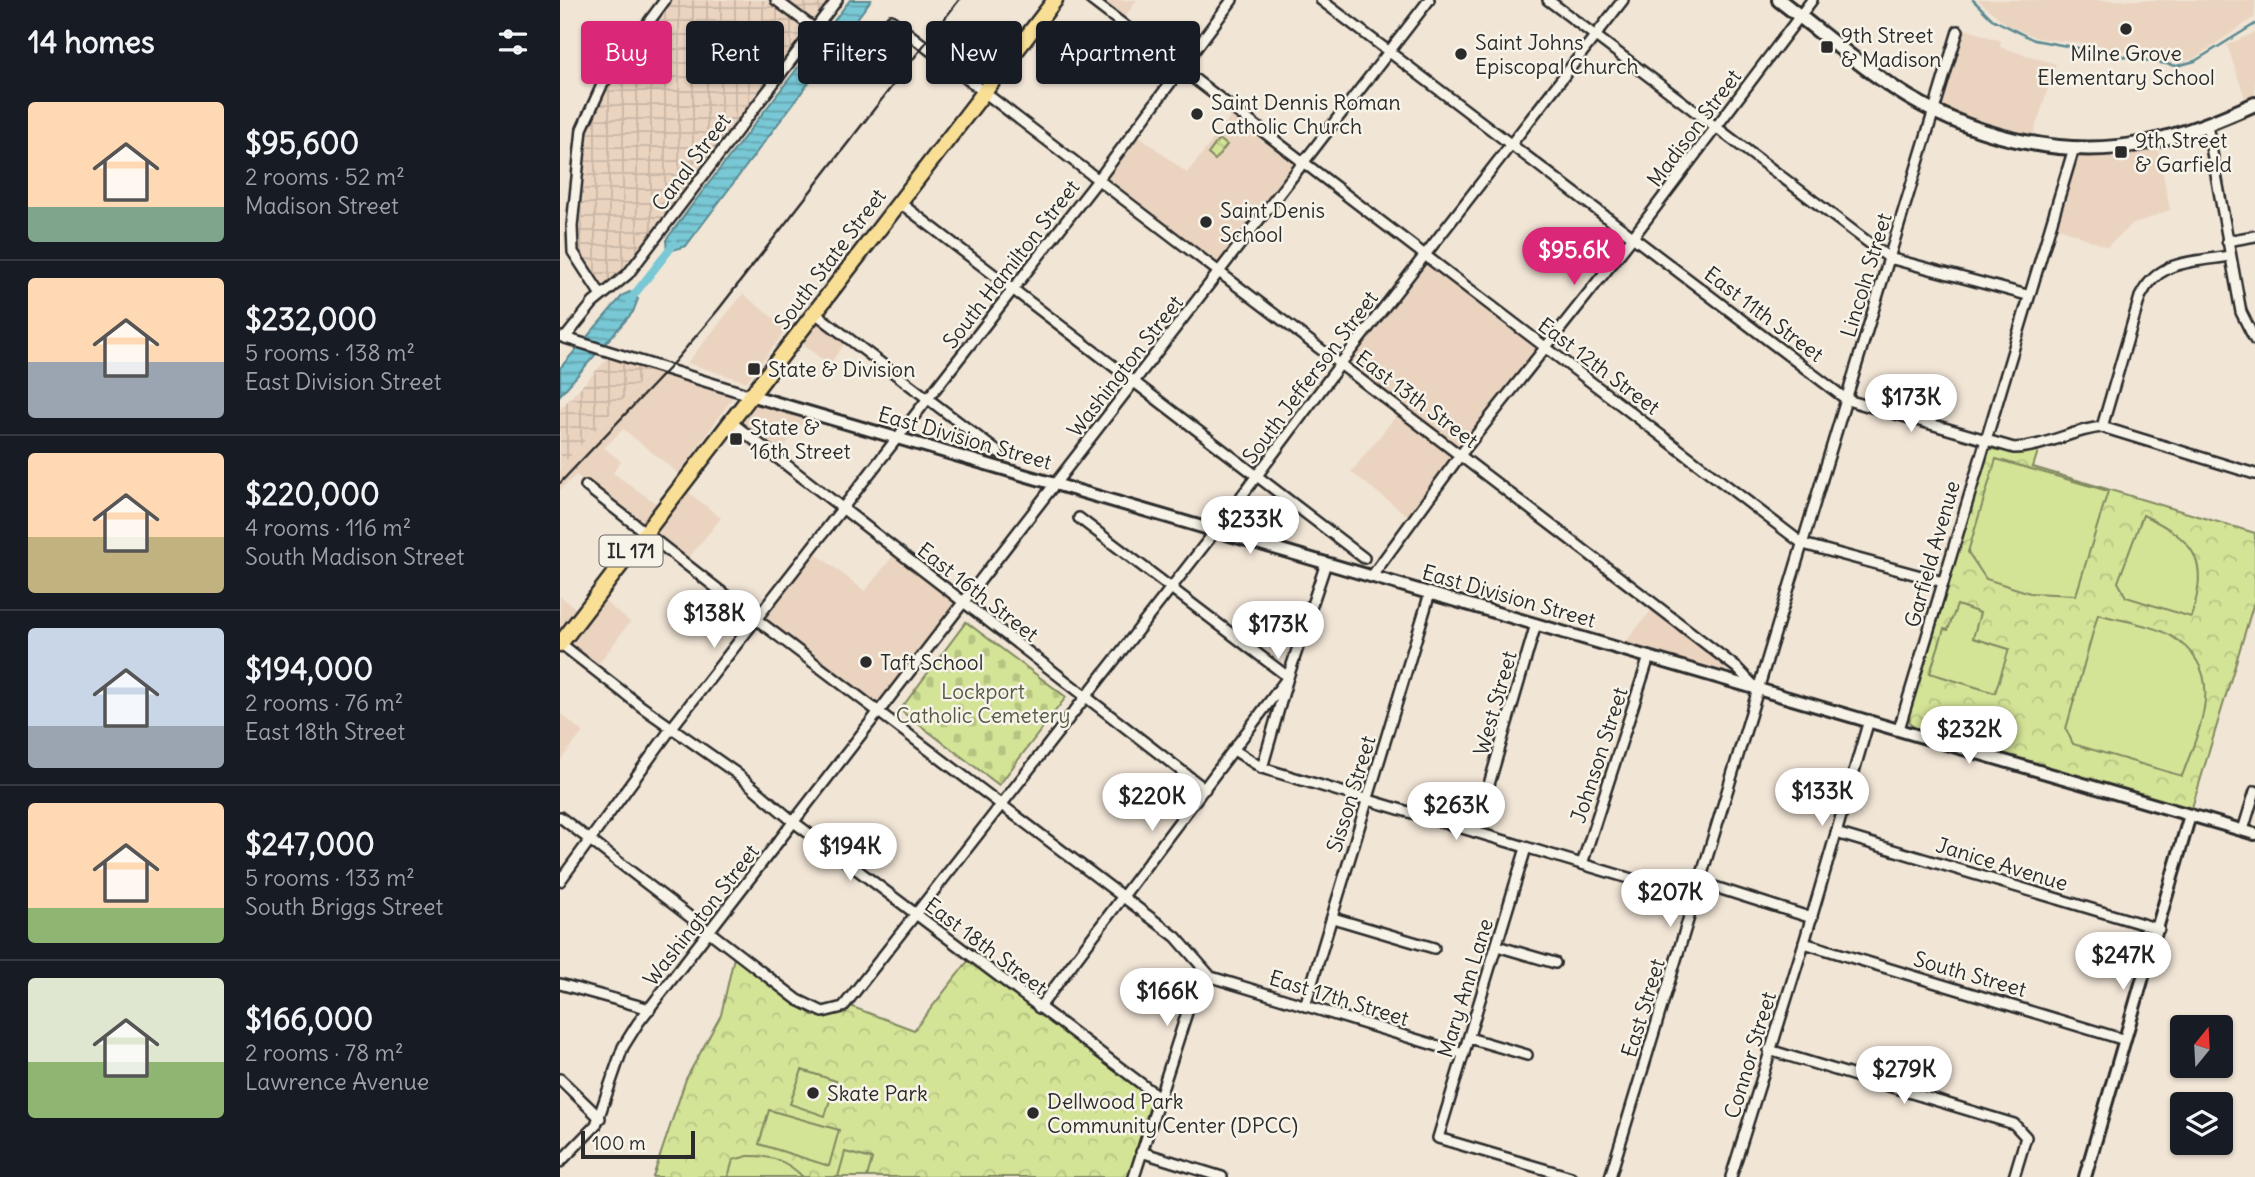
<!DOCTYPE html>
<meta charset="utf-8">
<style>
:root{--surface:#171b24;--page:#20242c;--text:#f1f3f6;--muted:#9ea1a6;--line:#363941;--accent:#db2777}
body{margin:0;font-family:Delius,sans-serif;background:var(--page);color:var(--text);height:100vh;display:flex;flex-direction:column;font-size:26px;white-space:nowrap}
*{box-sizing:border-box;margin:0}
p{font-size:23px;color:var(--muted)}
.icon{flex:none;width:38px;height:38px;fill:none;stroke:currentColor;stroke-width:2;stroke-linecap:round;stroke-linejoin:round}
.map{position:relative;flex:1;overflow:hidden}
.drawer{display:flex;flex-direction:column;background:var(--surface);width:560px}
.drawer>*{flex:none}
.banner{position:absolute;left:21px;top:21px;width:665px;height:63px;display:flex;gap:14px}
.needle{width:46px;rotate:18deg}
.tools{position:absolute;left:1610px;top:1015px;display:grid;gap:14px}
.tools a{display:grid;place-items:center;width:63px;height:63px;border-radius:7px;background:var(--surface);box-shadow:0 2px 5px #0004;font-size:35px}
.scale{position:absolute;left:21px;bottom:18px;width:114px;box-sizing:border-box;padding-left:7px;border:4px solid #2b2b2b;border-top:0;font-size:19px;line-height:24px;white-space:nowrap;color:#2b2b2b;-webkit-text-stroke:5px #f7f3e8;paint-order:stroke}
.price{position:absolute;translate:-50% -60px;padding:0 16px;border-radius:24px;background:#fff;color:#222;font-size:23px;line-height:46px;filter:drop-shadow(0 2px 4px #0008)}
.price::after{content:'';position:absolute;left:50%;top:42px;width:21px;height:16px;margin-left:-10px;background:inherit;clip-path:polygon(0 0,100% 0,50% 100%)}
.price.current{background:var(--accent);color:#fff}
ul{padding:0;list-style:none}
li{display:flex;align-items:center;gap:21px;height:175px;padding:0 28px}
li+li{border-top:2px solid var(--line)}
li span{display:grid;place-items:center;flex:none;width:196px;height:140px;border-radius:7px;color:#555}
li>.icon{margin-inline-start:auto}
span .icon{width:84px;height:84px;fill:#fffc;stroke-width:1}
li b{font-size:30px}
h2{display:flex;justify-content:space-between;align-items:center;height:84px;padding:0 28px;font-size:30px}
.chip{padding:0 24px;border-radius:7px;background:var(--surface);box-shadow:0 2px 5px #0004;font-size:24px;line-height:63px}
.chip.current{background:var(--accent);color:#fff}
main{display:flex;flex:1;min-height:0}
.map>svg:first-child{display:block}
</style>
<main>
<section class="drawer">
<h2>14 homes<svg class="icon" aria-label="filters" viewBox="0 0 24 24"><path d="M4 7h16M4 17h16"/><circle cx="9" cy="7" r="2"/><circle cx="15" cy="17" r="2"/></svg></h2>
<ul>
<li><span style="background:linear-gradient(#ffd9b3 75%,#7fa58c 0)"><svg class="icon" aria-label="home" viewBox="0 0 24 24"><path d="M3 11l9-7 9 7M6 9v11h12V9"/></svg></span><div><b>$95,600</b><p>2 rooms · 52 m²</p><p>Madison Street</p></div></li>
<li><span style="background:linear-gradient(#ffd9b3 60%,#9aa5b1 0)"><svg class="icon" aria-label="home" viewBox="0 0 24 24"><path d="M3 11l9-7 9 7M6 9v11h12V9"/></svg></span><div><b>$232,000</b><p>5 rooms · 138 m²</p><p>East Division Street</p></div></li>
<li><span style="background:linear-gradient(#ffd9b3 60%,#c2b280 0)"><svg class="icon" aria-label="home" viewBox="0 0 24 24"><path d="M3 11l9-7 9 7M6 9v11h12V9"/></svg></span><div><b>$220,000</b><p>4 rooms · 116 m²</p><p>South Madison Street</p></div></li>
<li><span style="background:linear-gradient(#c9d6e8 70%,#9aa5b1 0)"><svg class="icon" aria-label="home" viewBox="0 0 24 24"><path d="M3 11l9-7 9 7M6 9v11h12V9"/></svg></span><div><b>$194,000</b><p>2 rooms · 76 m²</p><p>East 18th Street</p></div></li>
<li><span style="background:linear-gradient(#ffd9b3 75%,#8fb573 0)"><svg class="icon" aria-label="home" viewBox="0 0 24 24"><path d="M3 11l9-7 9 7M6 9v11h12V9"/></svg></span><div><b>$247,000</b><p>5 rooms · 133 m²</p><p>South Briggs Street</p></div></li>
<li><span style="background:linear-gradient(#dfe7d0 60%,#8fb573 0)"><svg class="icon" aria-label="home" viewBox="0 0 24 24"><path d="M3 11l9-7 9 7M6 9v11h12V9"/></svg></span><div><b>$166,000</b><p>2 rooms · 78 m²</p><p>Lawrence Avenue</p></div></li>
</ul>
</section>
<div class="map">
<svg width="1695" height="1177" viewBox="0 0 1695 1177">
<defs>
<pattern id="industrial-grid" width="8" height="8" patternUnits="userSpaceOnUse" patternTransform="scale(1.75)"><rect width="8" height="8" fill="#ead4c0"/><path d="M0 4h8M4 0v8" fill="none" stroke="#c9b6a5"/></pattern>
<pattern id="forest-crowns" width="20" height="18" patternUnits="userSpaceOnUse" patternTransform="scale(1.75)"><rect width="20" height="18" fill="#d4e497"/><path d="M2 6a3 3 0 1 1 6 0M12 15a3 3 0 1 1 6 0" fill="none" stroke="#b6c482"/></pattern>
<pattern id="cemetery-stones" width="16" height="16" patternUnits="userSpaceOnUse" patternTransform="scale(1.75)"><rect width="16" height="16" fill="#d4e497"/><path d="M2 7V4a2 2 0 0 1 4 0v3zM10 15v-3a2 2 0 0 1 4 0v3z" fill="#b6c482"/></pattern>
<pattern id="water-rules" width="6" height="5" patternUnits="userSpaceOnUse" patternTransform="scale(1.75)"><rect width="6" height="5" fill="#79c8d5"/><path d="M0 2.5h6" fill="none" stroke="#63a3ad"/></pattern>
</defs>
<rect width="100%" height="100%" fill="#f1e5d6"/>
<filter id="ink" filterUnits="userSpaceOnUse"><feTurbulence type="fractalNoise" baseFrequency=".0143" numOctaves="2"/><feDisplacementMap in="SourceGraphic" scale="14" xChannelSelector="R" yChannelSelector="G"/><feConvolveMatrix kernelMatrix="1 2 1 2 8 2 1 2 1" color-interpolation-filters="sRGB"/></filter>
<g filter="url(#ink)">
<g fill="#ead4c0">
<path d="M538,0H577L563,20Z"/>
<path d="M1418,0H1695V17L1635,58L1618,63L1533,45L1477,38L1447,25Z"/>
<path d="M1397,26L1441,41L1440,47L1496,64L1473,135L1409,118L1374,104Z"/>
<path d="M1695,32V96L1686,101L1667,45Z"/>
<path d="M673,114L737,163L658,266L542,178L577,134L627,173Z"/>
<path d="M1597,142L1610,210L1571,225L1547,247L1492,225L1517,150Z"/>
<path d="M866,262L977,348L849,517L791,472L844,406L787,362Z"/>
<path d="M183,294L227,329L186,382L127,363Z"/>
<path d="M258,320L286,342L269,365L241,343Z"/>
<path d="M93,368L173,397L119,474L63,429L44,448L61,461L53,473L97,504L80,526L16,475L0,490V467Z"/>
<path d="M197,401L248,416L218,455L179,426Z"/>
<path d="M128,492L161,518L127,560L93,532Z"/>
<path d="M254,552L305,591L333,556L396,604L318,706L202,617Z"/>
<path d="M0,596L17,609L0,632Z"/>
<path d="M42,599L70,622L37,666L8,642Z"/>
<path d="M1098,602L1174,660L1162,674L1063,645Z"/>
<path d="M0,713L23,732L0,761Z"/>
</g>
<g fill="url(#industrial-grid)">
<path d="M111,0H208L248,31L77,256L43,292L17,251L29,131L45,86Z"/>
<path d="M224,0H271L254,23Z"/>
<path d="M51,355L93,368L0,467V409Z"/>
</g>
<g fill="url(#forest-crowns)" stroke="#808861" stroke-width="2">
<path d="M659,139L667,145L655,160L648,154Z"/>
<path d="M1430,449L1478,451L1473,467L1695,533V599L1631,811L1357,729L1350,724L1349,712L1382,608L1381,605L1425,455Z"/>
<path d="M174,957L252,1015H274L290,1006L354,1030L409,960L589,1097V1108L568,1177H93L126,1079L161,1015Z"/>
</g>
<path fill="url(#cemetery-stones)" stroke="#808861" stroke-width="2" d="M406,622L506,697L439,785L340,710Z"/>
<g fill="#d4e497" stroke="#808861" stroke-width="2">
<path d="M1436,459L1548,491L1516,595L1470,593L1426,579L1408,552Z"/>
<path d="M1583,515C1635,540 1650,560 1631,617L1566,597L1558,582Z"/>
<path d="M1397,605L1420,613L1413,638L1449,649L1435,693L1370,673L1384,629L1388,630Z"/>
<path d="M1538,614C1560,621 1591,624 1611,636C1669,671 1640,727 1622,776L1513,744L1506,729Z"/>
<path d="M242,1070L276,1081L265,1116L230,1104Z"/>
<path d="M209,1110L279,1130L269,1166L199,1144Z"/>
<path d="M285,1152L312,1159L307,1177H278Z"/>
<path d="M188,1156C211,1155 227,1161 243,1177H168L173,1160Z"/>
</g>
<g fill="url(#water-rules)" stroke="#5a8991" stroke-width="2">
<path d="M290,0H311L126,246L107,252L106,240L129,209Z"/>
<path d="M70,292L78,299L73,312L0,395V368L63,295Z"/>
</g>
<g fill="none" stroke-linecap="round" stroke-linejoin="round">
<path stroke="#5a8991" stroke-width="2.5" d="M1413,0L1432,19L1474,40L1617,66L1635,61L1695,24"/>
<path stroke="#79c8d5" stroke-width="8" d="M70,300L114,244"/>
<defs>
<g id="minor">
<path d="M216,0L255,29"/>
<path d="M531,0L1243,544L1383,582"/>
<path d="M761,0L1287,400L1454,448C1486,447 1511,430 1542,427L1695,474"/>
<path d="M988,0L1329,258L1467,295"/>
<path d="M331,20C611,238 896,450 1177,668L1196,688"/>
<path d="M1647,125L1681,312L1695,340"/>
<path d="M339,202L804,558"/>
<path d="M1667,241L1695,236"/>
<path d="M41,295L13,252L12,226L22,129L42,85L105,0"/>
<path d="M255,313L438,452"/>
<path d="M2,337L193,396"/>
<path d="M5,338L33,303L68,274L277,0"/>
<path d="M171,422L645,789"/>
<path d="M1542,427L1580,297C1599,259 1631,263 1669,256"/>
<path d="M26,486L196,619L616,937L651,977L904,1054"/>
<path d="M812,576L901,454L1073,237L1252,0"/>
<path d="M0,643L82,707L176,773L235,823L599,1097"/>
<path d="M1339,729L1514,148"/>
<path d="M674,750L702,768L1135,898"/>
<path d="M702,768L728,677L766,563"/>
<path d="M0,817L238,1000L263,1012L283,1007L657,529L781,363L1063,0"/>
<path d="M1683,830L1695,791"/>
<path d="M915,832L976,624"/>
<path d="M1276,833L1599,929"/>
<path d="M966,848L878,1138L1011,1177"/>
<path d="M1022,864L1089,657"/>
<path d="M0,881L113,726L538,180L672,0"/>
<path d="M1139,882L1252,918"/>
<path d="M773,918L874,948"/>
<path d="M1244,943L1565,1040"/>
<path d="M937,946L995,963"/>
<path d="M0,984L90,1009"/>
<path d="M745,1006L870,593"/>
<path d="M479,1008L728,677L519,518"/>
<path d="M909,1038L967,1055"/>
<path d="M1209,1050L1454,1124L1466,1137L1454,1177"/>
<path d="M0,1079L40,1118"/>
<path d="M581,1152L662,1177"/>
<path d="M0,1162L36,1125L63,1047L78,1023L869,0"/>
<path d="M574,1177L641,969"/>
<path d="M1050,1177L1398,31"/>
<path d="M1171,1177L1244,943L1309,720"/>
</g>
<g id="tertiary">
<path d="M193,396L1695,834"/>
<path d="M1525,1177L1630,815"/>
</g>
<path id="secondary" d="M1219,0C1257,29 1294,61 1334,88C1405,135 1499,160 1584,143C1623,135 1659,120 1695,104"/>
<path id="primary" d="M0,644L495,0"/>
</defs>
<use href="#minor" stroke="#2b2b2b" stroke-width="14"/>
<use href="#tertiary" stroke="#2b2b2b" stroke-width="16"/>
<use href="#secondary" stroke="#2b2b2b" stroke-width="18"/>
<use href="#primary" stroke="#2b2b2b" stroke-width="19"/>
<use href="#minor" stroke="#f7f3e8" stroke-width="9"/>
<use href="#tertiary" stroke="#f7f3e8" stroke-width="10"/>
<use href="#secondary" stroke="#f7f3e8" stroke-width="12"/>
<use href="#primary" stroke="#f9df96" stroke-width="14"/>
<path stroke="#2b2b2b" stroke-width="2.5" d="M0,483L109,368L158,310L399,0"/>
</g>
</g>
<g fill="#2b2b2b" stroke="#f7f3e8" stroke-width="2.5">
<circle cx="1566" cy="29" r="7"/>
<rect x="1260" y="40" width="14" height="14" rx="3.5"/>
<circle cx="901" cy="54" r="7"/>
<circle cx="637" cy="114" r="7"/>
<rect x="1554" y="145" width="14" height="14" rx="3.5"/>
<circle cx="646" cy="222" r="7"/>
<rect x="187" y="362" width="14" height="14" rx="3.5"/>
<rect x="169" y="432" width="14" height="14" rx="3.5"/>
<circle cx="306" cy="662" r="7"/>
<circle cx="253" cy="1093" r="7"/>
<circle cx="473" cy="1113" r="7"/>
</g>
<g text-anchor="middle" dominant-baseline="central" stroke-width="5" stroke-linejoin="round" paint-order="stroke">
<rect fill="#f7f3e8" stroke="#686764" stroke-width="2" x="39.5" y="535.5" width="63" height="31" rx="5"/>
<g font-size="19" font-weight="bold" fill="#2b2b2b">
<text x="71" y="551">IL 171</text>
</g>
<g font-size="21" fill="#2b2b2b" stroke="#f7f3e8" text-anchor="start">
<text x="1281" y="35">9th Street<tspan x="1281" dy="24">&amp; Madison</tspan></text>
<text x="915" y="42">Saint Johns<tspan x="915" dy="24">Episcopal Church</tspan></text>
<text x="1566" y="53" text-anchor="middle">Milne Grove<tspan x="1566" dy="24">Elementary School</tspan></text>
<text x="651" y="102">Saint Dennis Roman<tspan x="651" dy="24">Catholic Church</tspan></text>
<text x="1575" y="140">9th Street<tspan x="1575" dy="24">&amp; Garfield</tspan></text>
<text x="660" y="210">Saint Denis<tspan x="660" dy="24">School</tspan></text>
<text x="208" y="369">State &amp; Division</text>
<text x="190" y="427">State &amp;<tspan x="190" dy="24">16th Street</tspan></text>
<text x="320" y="662">Taft School</text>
<text x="267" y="1093">Skate Park</text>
<text x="487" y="1101">Dellwood Park<tspan x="487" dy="24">Community Center (DPCC)</tspan></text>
</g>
<g font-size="21" fill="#2b2b2b" stroke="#f7f3e8">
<text transform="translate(1134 128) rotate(-53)">Madison Street</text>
<text transform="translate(131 162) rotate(-53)">Canal Street</text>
<text transform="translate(270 259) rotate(-53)">South State Street</text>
<text transform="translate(451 264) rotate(-52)">South Hamilton Street</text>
<text transform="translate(1306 275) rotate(-73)">Lincoln Street</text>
<text transform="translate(1204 314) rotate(37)">East 11th Street</text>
<text transform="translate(565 366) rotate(-52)">Washington Street</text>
<text transform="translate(1039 366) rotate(37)">East 12th Street</text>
<text transform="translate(750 377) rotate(-53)">South Jefferson Street</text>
<text transform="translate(857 399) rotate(37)">East 13th Street</text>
<text transform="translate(405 438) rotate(16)">East Division Street</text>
<text transform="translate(1372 554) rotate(-74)">Garfield Avenue</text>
<text transform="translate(418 592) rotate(38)">East 16th Street</text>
<text transform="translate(949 596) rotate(16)">East Division Street</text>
<text transform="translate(935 703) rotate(-74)">West Street</text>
<text transform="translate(1039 755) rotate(-72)">Johnson Street</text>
<text transform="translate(791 794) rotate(-73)">Sisson Street</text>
<text transform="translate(1442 864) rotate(17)">Janice Avenue</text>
<text transform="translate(141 915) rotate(-52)">Washington Street</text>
<text transform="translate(426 946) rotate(37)">East 18th Street</text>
<text transform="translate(1410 974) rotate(16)">South Street</text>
<text transform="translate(905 988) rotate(-73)">Mary Ann Lane</text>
<text transform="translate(779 998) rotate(17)">East 17th Street</text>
<text transform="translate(1083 1008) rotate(-73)">East Street</text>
<text transform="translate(1190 1055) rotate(-73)">Connor Street</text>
</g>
<g font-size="21" fill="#555946" stroke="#f7f3e8">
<text x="423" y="691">Lockport<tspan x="423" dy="24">Catholic Cemetery</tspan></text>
</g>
</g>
</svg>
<div class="tools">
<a><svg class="needle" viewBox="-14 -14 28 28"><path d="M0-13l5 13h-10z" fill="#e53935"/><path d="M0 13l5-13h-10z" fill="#9ea1a6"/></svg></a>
<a><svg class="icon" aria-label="layers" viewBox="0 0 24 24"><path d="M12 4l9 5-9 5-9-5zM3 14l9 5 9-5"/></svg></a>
</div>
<div class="scale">100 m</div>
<b class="price current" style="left:1014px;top:287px">$95.6K</b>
<b class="price" style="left:1351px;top:434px">$173K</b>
<b class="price" style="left:690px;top:556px">$233K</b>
<b class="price" style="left:154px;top:650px">$138K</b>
<b class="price" style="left:718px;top:661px">$173K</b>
<b class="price" style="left:1409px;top:766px">$232K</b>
<b class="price" style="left:1262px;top:828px">$133K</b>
<b class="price" style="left:592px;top:833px">$220K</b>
<b class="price" style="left:896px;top:842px">$263K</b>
<b class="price" style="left:290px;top:883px">$194K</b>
<b class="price" style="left:1110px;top:929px">$207K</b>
<b class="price" style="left:1563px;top:992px">$247K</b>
<b class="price" style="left:607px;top:1028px">$166K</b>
<b class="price" style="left:1344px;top:1106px">$279K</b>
<div class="banner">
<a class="chip current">Buy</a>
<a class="chip">Rent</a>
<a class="chip">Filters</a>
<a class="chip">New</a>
<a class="chip">Apartment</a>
</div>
</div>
</main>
